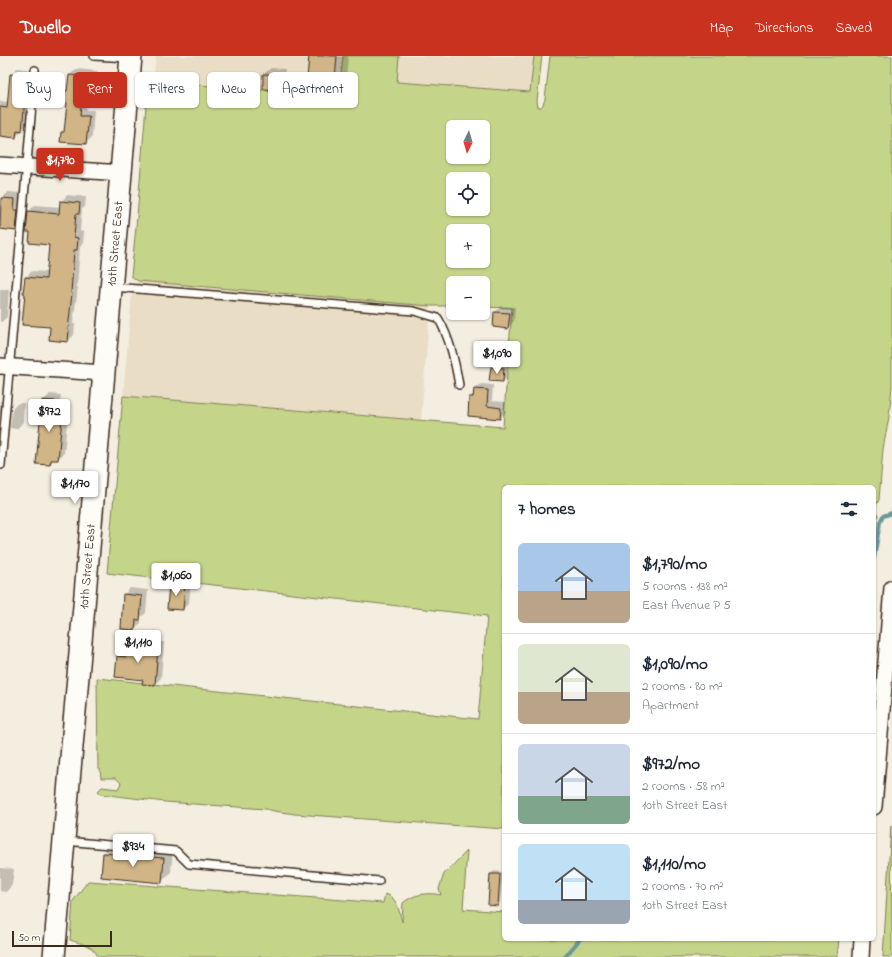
<!DOCTYPE html>
<meta charset="utf-8">
<style>
:root{--surface:#fff;--page:#f2f2f3;--text:#1f2937;--muted:#747a83;--line:#e0e1e3;--accent:#c8321e}
body{margin:0;font-family:"Indie Flower",sans-serif;background:var(--page);color:var(--text);height:100vh;display:flex;flex-direction:column;font-size:15px;white-space:nowrap}
*{box-sizing:border-box;margin:0}
p{font-size:13px;color:var(--muted)}
.icon{flex:none;width:22px;height:22px;fill:none;stroke:currentColor;stroke-width:2;stroke-linecap:round;stroke-linejoin:round}
.map{position:relative;flex:1;overflow:hidden}
.details{position:absolute;left:502px;top:429px;width:374px;height:456px;display:flex;flex-direction:column;background:var(--surface);border-radius:6px;box-shadow:0 1px 3px #0004}
.details>*{flex:none}
.guide{position:absolute;left:12px;top:16px;width:380px;height:36px;display:flex;gap:8px}
.needle{width:26px;rotate:185deg}
.buttons{position:absolute;left:446px;top:64px;display:grid;gap:8px}
.buttons a{display:grid;place-items:center;width:44px;height:44px;border-radius:6px;background:var(--surface);box-shadow:0 1px 3px #0004;font-size:20px}
.scale{position:absolute;left:12px;bottom:10px;width:100px;box-sizing:border-box;padding-left:4px;border:2px solid #3b2a1e;border-top:0;font-size:11px;line-height:14px;white-space:nowrap;color:#3b2a1e;-webkit-text-stroke:3px #fdfcf7;paint-order:stroke}
.price{position:absolute;translate:-50% -34px;padding:0 9px;border-radius:4px;background:#fff;color:#222;font-size:13px;line-height:26px;filter:drop-shadow(0 1px 2px #0008)}
.price::after{content:'';position:absolute;left:50%;top:24px;width:12px;height:9px;margin-left:-6px;background:inherit;clip-path:polygon(0 0,100% 0,50% 100%)}
.price.selected{background:var(--accent);color:#fff}
ul{padding:0;list-style:none}
li{display:flex;align-items:center;gap:12px;height:100px;padding:0 16px}
li+li{border-top:1px solid var(--line)}
li span{display:grid;place-items:center;flex:none;width:112px;height:80px;border-radius:6px;color:#555}
li>.icon{margin-inline-start:auto}
span .icon{width:48px;height:48px;fill:#fffc;stroke-width:1}
li b{font-size:17px}
h2{display:flex;justify-content:space-between;align-items:center;height:48px;padding:0 16px;font-size:17px}
.pill{padding:0 14px;border-radius:6px;background:var(--surface);box-shadow:0 1px 3px #0004;font-size:14px;line-height:36px}
.pill.selected{background:var(--accent);color:#fff}
header{display:flex;align-items:center;gap:24px;box-sizing:border-box;height:56px;padding:0 20px;background:var(--accent);color:#fff}
header strong{font-size:19px}
nav{display:flex;gap:22px;margin-inline-start:auto;font-size:14px}
.map>svg:first-child{display:block}
</style>
<header>
<strong>Dwello</strong>
<nav><a>Map</a><a>Directions</a><a>Saved</a></nav>
</header>
<div class="map">
<svg width="892" height="901" viewBox="0 0 892 901">
<rect width="100%" height="100%" fill="#f4eee0"/>
<filter id="ink" filterUnits="userSpaceOnUse"><feTurbulence type="fractalNoise" baseFrequency=".025" numOctaves="2"/><feDisplacementMap in="SourceGraphic" scale="8" xChannelSelector="R" yChannelSelector="G"/><feConvolveMatrix kernelMatrix="1 2 1 2 8 2 1 2 1" color-interpolation-filters="sRGB"/></filter>
<g filter="url(#ink)">
<g fill="#eaddc5">
<path d="M156,0H343L339,40L161,25L162,17L154,16Z"/>
<path d="M399,0H534L531,36L396,26Z"/>
<path d="M138,225L430,250L421,364L123,340L132,238Z"/>
</g>
<g fill="#c4d58a" stroke="#808054" fill-rule="evenodd">
<path d="M343,0H399L397,26L530,36L534,0H542L537,45L538,51H541L543,49L545,43L550,0H892V330L889,361L883,393L879,444C876,449 874,453 878,459L874,487V431H504V773L295,758L274,755L266,753L165,746L101,738L98,735L102,731L118,733L121,727L116,722H101L100,713L98,712L97,622L478,663L487,560L107,517L123,340L503,371L512,252L483,251V227H453V250H430L138,225L131,220L137,161L148,25L339,40ZM453,71H483V101H453ZM453,123H483V153H453ZM453,175H483V205H453Z"/>
<path d="M891,769L892,901H883Z"/>
<path d="M467,795L463,853L504,856V883H839L837,901H98C94,889 81,888 70,884L73,845L88,825L383,847L385,838C397,841 399,854 402,866L403,847C413,838 428,836 441,839L439,833L444,818Z"/>
</g>
<g fill="#0003">
<path d="M310,0H348L346,23L334,35Z"/>
<path d="M17,12L33,14L28,67L16,81L0,79V45L8,46L11,19Z"/>
<path d="M271,12L285,13L284,26L278,33L264,32V18Z"/>
<path d="M76,13L97,15L95,33L87,39L86,54H94L92,81L86,87L62,76L66,72L68,46L65,35L68,32L70,19Z"/>
<path d="M8,136L21,137L22,168L16,174L0,172V147H1L2,143Z"/>
<path d="M67,139L86,141L85,151L82,153L80,175L84,176L83,187L80,190L77,231H78L73,268H75L74,279L68,285L51,270L26,237V221L32,215L48,216L50,188L31,175L29,155L35,149L61,151V146Z"/>
<path d="M0,233H9L7,261L0,267Z"/>
<path d="M501,250L515,251L514,265L508,272L495,256Z"/>
<path d="M495,309L507,310L506,322L503,325L492,312Z"/>
<path d="M481,328L493,329L492,345L506,346L505,357L500,362L470,341L475,337V333Z"/>
<path d="M50,338L61,339L60,345L69,346L64,397L58,403H54L50,408L43,345Z"/>
<path d="M0,345L7,346L5,365L0,369V372Z"/>
<path d="M18,347H24L23,366L17,373L10,372L12,353Z"/>
<path d="M176,522L191,524L189,547L183,553L170,529Z"/>
<path d="M130,532L148,534L146,557L141,561V567L134,573L124,539Z"/>
<path d="M134,584L164,586L161,622L155,628L144,623L118,601L124,595H127V590Z"/>
<path d="M114,787L173,792L171,816L161,826L102,820L104,797Z"/>
<path d="M0,812L14,813L12,829L6,836L0,835Z"/>
<path d="M494,815L503,816L500,846L497,849L489,848L491,818Z"/>
</g>
<g fill="none" stroke-linecap="round" stroke-linejoin="round">
<g stroke="#6d969a" stroke-width="4">
<path d="M874,503L880,466L883,460L892,457"/>
<path d="M565,901L580,883"/>
</g>
</g>
<g fill="#d1b586" stroke="#3b2a1e">
<path d="M309,0H337L334,36L306,34Z"/>
<path d="M10,18L27,20L22,75L17,74L16,82L0,80V51L7,52Z"/>
<path d="M263,18L279,19L278,34L263,33Z"/>
<path d="M69,19L91,21L89,40L82,39L80,60H89L86,88L60,86L61,76H64L67,47L63,46L64,35H67Z"/>
<path d="M1,142L15,143L14,154H18L16,175L0,173Z"/>
<path d="M60,145L80,147L79,158H76L74,181L78,182L77,194H74L71,237H72L68,274H69L68,286L49,284L50,271L22,269L25,238L23,237L25,221L46,223L49,189L29,187L30,176H26L28,155L59,158Z"/>
<path d="M494,256L510,257L508,273L493,271Z"/>
<path d="M491,311L504,312L503,326L489,325Z"/>
<path d="M474,333L488,334L487,350L501,352L500,363L468,360L469,341H473Z"/>
<path d="M42,344L55,345V351L63,352L58,404H51L50,409L36,408Z"/>
<path d="M169,528L185,530L183,554L167,553Z"/>
<path d="M123,538L142,540L140,564H136L135,574L121,573Z"/>
<path d="M127,589L158,592L155,629L142,628L143,624L115,621L117,600L126,601Z"/>
<path d="M103,797L164,802L162,827L101,821Z"/>
<path d="M490,818H500L498,850L488,849Z"/>
</g>
<g fill="none" stroke-linecap="round" stroke-linejoin="round">
<defs>
<g id="service">
<path d="M94,0L129,2"/>
<path d="M113,231L414,255L438,262C450,282 455,306 459,329"/>
<path d="M1,409L35,14"/>
<path d="M65,785L176,795L189,808L379,825"/>
</g>
<g id="minor">
<path d="M0,109L122,117"/>
<path d="M0,310L103,317"/>
<path d="M874,751L892,532"/>
<path d="M861,901L862,883"/>
</g>
<g id="secondary">
<path id="s1" d="M54,901L131,0"/>
</g>
</defs>
<use href="#service" stroke="#3b2a1e" stroke-width="10"/>
<use href="#minor" stroke="#3b2a1e" stroke-width="18"/>
<use href="#secondary" stroke="#3b2a1e" stroke-width="24"/>
<use href="#service" stroke="#fdfcf7" stroke-width="7"/>
<use href="#minor" stroke="#fdfcf7" stroke-width="15"/>
<use href="#secondary" stroke="#fdfcf7" stroke-width="21"/>
</g>
</g>
<g text-anchor="middle" dominant-baseline="central" stroke-width="4" stroke-linejoin="round" paint-order="stroke">
<g font-size="13" fill="#3b2a1e" stroke="#fdfcf7">
<text stroke="none"><textPath href="#s1" startOffset="716">10th Street East</textPath></text>
<text stroke="none"><textPath href="#s1" startOffset="392">10th Street East</textPath></text>
</g>
</g>
</svg>
<div class="buttons">
<a><svg class="needle" viewBox="-14 -14 28 28"><path d="M0-13l5 13h-10z" fill="#e53935"/><path d="M0 13l5-13h-10z" fill="#747a83"/></svg></a>
<a><svg class="icon" aria-label="locate" viewBox="0 0 24 24"><circle cx="12" cy="12" r="6"/><path d="M12 2v4M12 18v4M2 12h4M18 12h4"/></svg></a>
<a>+</a>
<a>−</a>
</div>
<div class="scale">50 m</div>
<b class="price selected" style="left:60px;top:126px">$1,790</b>
<b class="price" style="left:497px;top:319px">$1,090</b>
<b class="price" style="left:49px;top:377px">$972</b>
<b class="price" style="left:75px;top:449px">$1,170</b>
<b class="price" style="left:176px;top:541px">$1,060</b>
<b class="price" style="left:138px;top:608px">$1,110</b>
<b class="price" style="left:133px;top:812px">$934</b>
<div class="guide">
<a class="pill">Buy</a>
<a class="pill selected">Rent</a>
<a class="pill">Filters</a>
<a class="pill">New</a>
<a class="pill">Apartment</a>
</div>
<section class="details">
<h2>7 homes<svg class="icon" aria-label="filters" viewBox="0 0 24 24"><path d="M4 7h16M4 17h16"/><circle cx="9" cy="7" r="2"/><circle cx="15" cy="17" r="2"/></svg></h2>
<ul>
<li><span style="background:linear-gradient(#a9c7e8 60%,#b9a48a 0)"><svg class="icon" aria-label="home" viewBox="0 0 24 24"><path d="M3 11l9-7 9 7M6 9v11h12V9"/></svg></span><div><b>$1,790/mo</b><p>5 rooms · 138 m²</p><p>East Avenue P 5</p></div></li>
<li><span style="background:linear-gradient(#dfe7d0 60%,#b9a48a 0)"><svg class="icon" aria-label="home" viewBox="0 0 24 24"><path d="M3 11l9-7 9 7M6 9v11h12V9"/></svg></span><div><b>$1,090/mo</b><p>2 rooms · 80 m²</p><p>Apartment</p></div></li>
<li><span style="background:linear-gradient(#c9d6e8 65%,#7fa58c 0)"><svg class="icon" aria-label="home" viewBox="0 0 24 24"><path d="M3 11l9-7 9 7M6 9v11h12V9"/></svg></span><div><b>$972/mo</b><p>2 rooms · 58 m²</p><p>10th Street East</p></div></li>
<li><span style="background:linear-gradient(#bfe0f5 70%,#9aa5b1 0)"><svg class="icon" aria-label="home" viewBox="0 0 24 24"><path d="M3 11l9-7 9 7M6 9v11h12V9"/></svg></span><div><b>$1,110/mo</b><p>2 rooms · 70 m²</p><p>10th Street East</p></div></li>
</ul>
</section>
</div>
